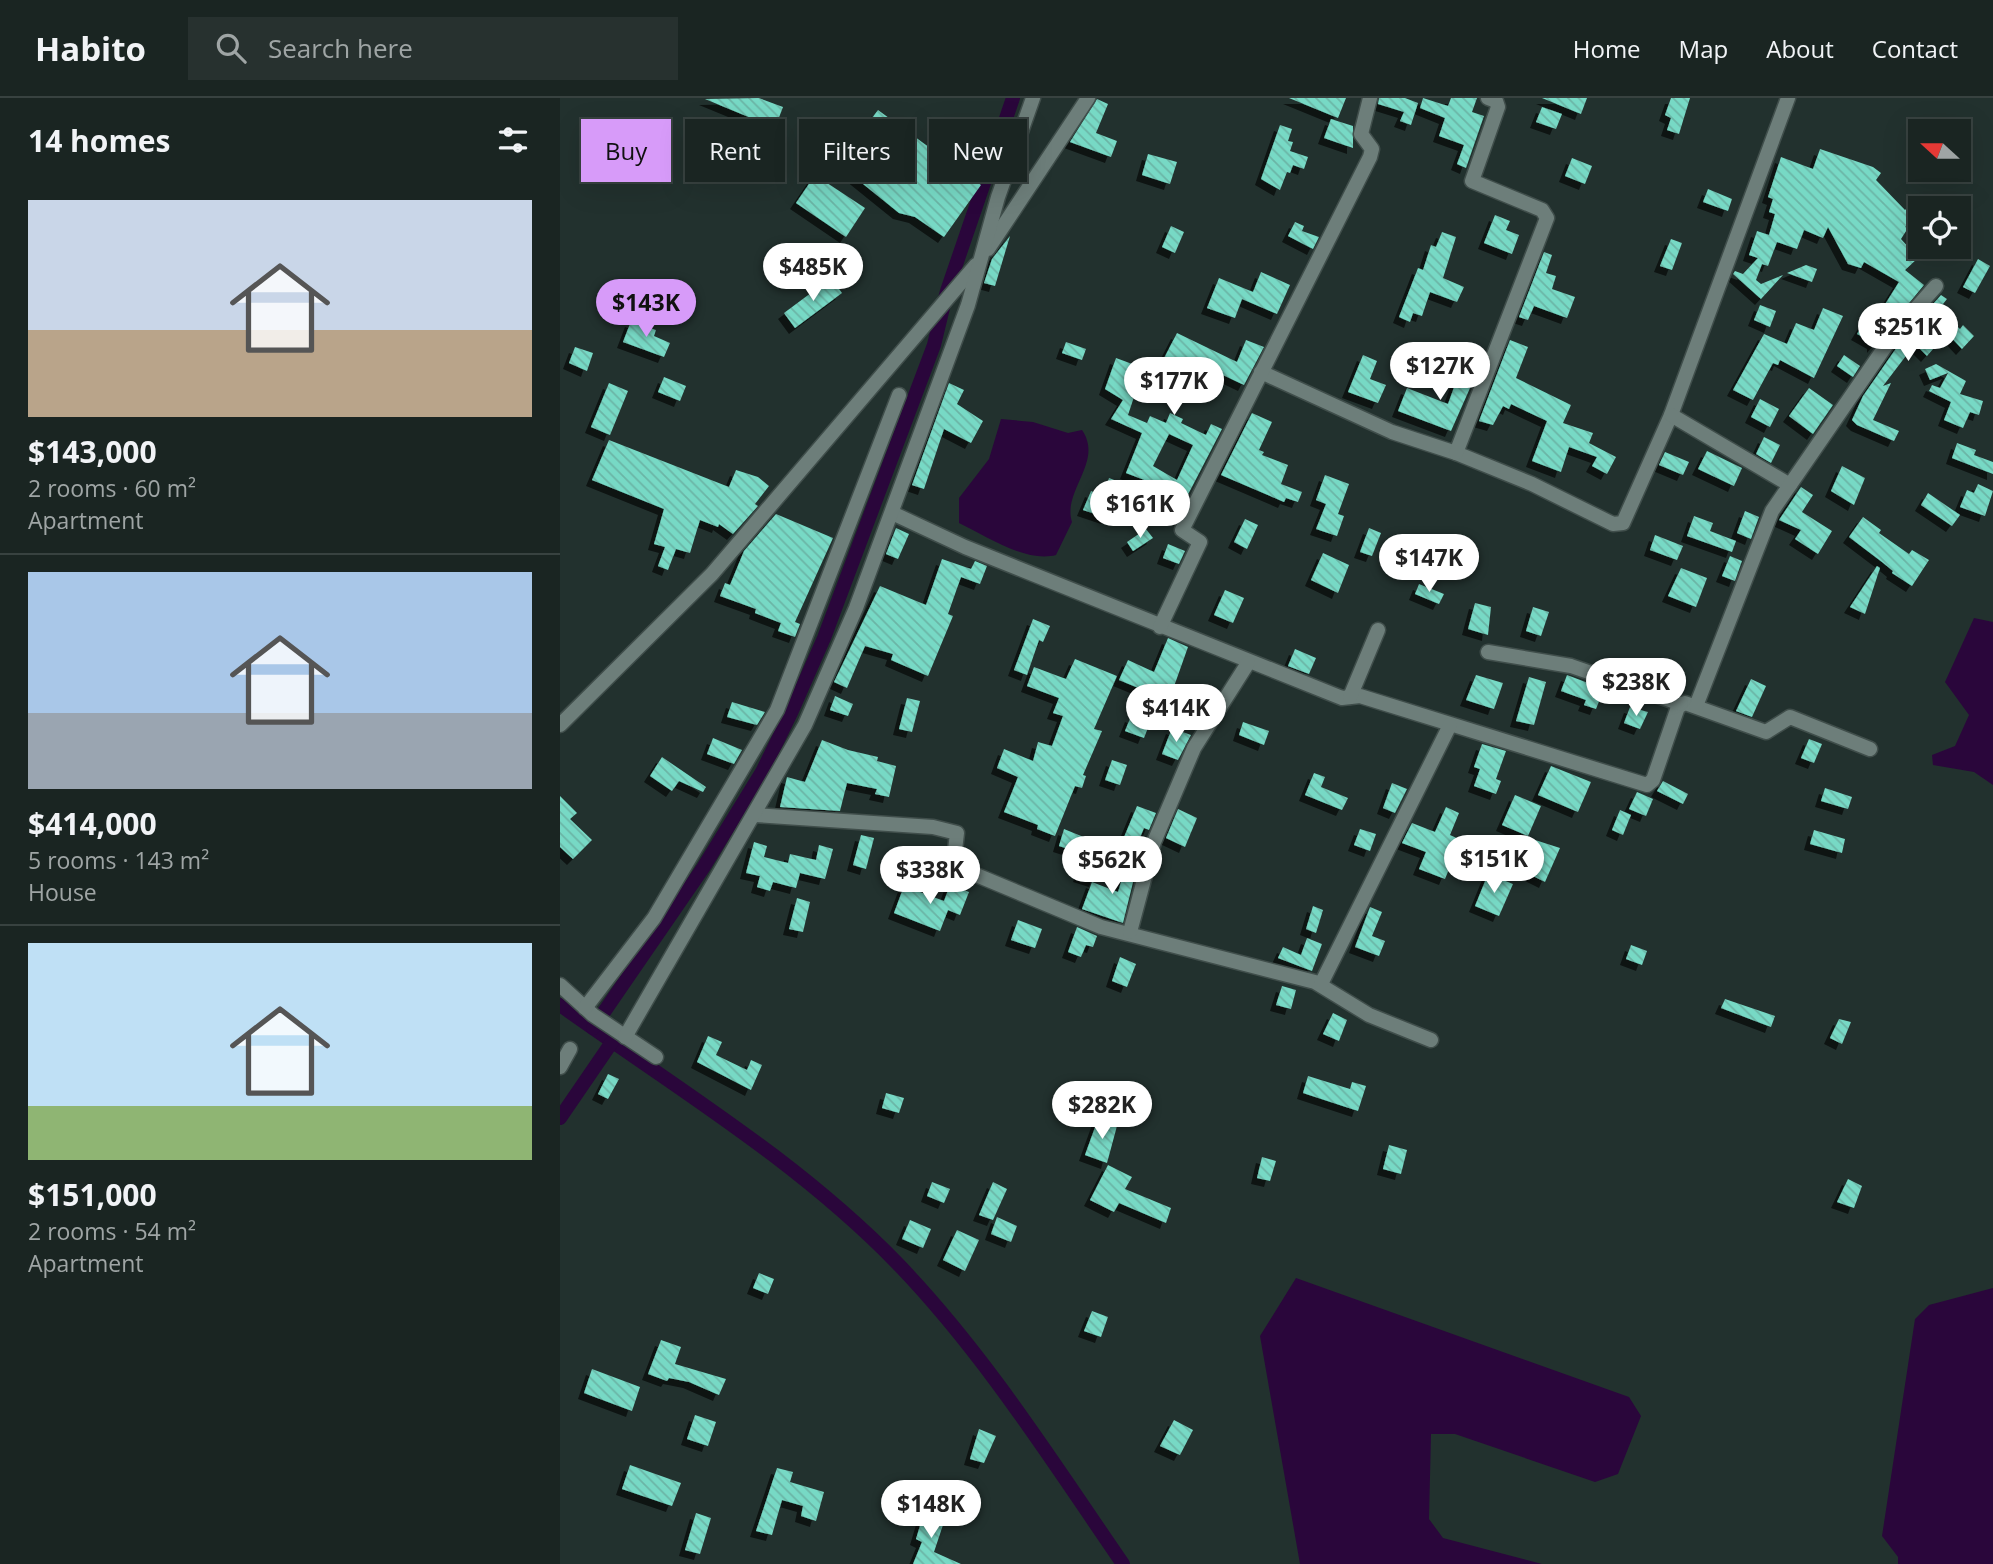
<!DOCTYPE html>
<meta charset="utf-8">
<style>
:root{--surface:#1a2522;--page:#27312f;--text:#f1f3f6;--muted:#9fa5a5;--line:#384240;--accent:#d79bf9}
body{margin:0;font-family:"Open Sans",sans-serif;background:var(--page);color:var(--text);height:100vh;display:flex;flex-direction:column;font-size:26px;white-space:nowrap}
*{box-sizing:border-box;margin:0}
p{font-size:23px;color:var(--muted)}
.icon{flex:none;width:38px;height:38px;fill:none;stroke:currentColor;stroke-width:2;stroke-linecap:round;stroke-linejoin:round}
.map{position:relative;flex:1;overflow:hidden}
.panel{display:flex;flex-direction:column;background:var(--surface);width:560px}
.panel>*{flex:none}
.hud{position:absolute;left:21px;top:21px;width:665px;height:63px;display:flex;gap:14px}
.needle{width:46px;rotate:291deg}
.fabs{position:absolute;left:1348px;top:21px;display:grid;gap:14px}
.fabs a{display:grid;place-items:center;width:63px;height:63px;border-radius:0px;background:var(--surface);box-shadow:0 7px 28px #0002,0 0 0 2px var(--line);font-size:35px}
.price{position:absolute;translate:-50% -60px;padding:0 16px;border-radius:24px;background:#fff;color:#222;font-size:23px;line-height:46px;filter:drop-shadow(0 2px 4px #0008)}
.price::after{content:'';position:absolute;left:50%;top:42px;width:21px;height:16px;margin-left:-10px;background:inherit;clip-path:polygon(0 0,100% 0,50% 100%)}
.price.current{background:var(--accent);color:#111}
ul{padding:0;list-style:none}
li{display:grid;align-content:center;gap:14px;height:371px;padding:0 28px}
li+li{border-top:2px solid var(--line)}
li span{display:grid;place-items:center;height:217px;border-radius:0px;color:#555}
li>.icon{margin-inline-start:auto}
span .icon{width:126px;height:126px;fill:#fffc;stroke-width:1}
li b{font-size:30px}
h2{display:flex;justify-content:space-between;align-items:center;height:84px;padding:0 28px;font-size:30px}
.tag{padding:0 24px;border-radius:0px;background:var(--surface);box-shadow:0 7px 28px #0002,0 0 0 2px var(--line);font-size:24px;line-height:63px}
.tag.current{background:var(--accent);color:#111}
header{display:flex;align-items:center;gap:42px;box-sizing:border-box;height:98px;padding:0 35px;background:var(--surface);border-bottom:2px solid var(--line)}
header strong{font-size:33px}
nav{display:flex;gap:38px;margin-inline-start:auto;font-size:24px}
.search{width:490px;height:63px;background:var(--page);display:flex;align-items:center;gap:18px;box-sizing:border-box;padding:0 24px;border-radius:0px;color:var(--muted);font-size:26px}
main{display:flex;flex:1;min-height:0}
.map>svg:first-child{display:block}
</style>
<header>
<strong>Habito</strong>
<div class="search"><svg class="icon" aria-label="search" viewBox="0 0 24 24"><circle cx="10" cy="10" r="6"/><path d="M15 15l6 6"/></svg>Search here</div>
<nav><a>Home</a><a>Map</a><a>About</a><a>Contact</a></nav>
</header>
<main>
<section class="panel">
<h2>14 homes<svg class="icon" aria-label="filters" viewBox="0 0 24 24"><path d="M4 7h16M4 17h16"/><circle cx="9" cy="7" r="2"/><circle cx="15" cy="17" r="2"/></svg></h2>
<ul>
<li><span style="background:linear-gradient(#c9d6e8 60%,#b9a48a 0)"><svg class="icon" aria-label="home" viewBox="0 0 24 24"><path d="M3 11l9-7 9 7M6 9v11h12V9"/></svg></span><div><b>$143,000</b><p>2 rooms · 60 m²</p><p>Apartment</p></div></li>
<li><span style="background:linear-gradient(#a9c7e8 65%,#9aa5b1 0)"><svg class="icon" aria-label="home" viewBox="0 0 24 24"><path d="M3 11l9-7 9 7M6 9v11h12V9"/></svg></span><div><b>$414,000</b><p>5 rooms · 143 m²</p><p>House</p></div></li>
<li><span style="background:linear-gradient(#bfe0f5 75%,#8fb573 0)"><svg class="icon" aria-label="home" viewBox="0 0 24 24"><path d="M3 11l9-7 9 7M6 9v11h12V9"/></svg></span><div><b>$151,000</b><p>2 rooms · 54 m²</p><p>Apartment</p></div></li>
</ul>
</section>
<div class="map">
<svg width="1433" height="1466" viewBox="0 0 1433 1466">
<defs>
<pattern id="building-back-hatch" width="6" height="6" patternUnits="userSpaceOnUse" patternTransform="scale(1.75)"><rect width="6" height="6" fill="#77d9c5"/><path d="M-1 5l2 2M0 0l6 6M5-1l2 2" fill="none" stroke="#6bb5a6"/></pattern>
<filter id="shadow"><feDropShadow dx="-6" dy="6" stdDeviation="0" flood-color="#0009"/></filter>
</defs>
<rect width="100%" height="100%" fill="#22312e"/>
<g fill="#2a063b">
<path d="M441,321L473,324L508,335L522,332C544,364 502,393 512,424L496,457C466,465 426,438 399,425V400L429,361Z"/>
<path d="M1414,520L1433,524V687L1414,674L1373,667L1372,657L1395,648L1409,617L1385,584Z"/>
<path d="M736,1180L1069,1299L1081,1318L1058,1376L1035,1384L895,1336H871L869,1421L883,1440L982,1466H740L700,1238Z"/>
<path d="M1433,1190V1466H1338V1459L1322,1438L1355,1221L1369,1207Z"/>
</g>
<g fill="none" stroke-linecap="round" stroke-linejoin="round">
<g stroke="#2a063b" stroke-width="14">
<path d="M0,907C115,989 238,1063 337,1165C424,1255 492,1363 563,1466"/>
<path d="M33,930L143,770L202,674L231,615L264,540L374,247L387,193L453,0"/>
<path d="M0,1020L52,944"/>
</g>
</g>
<g fill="url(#building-back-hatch)" fill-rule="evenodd" filter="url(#shadow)">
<path d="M199,0L223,9L215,30L145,1Z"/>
<path d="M729,0H786L778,20Z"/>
<path d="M819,0H845L858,5L851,27L840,23L844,14L818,6Z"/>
<path d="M863,0L888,8L891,0H917L912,14L924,18L906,70L897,66L904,47L879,38L885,20L860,10Z"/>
<path d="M982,0H1027L1021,16Z"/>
<path d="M1111,0H1130L1119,36L1107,32L1111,20L1105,17Z"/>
<path d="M537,1L548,6L536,35L557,43L551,59L510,44Z"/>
<path d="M982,9L1002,16L996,31L976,24Z"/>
<path d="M318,12L421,87L384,139L355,119L339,115L287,73L289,67L281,61Z"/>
<path d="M771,21L793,28V50L764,40Z"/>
<path d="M720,27L732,31L728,43L733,44L730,53L748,59L744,71L733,67L730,75L727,74L720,92L701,81Z"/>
<path d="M1260,51L1313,69L1321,75L1316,82L1345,112L1350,107L1359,116L1345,129L1348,130L1341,141L1358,160L1345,172L1364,187L1313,249V245L1297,236L1307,220L1314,224L1339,184L1304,164L1301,170L1288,166L1268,129L1263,140L1244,132L1237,151L1217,144L1208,168L1202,166L1196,182L1201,186L1223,177L1201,201L1173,176L1175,173L1183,176L1198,160L1189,157L1197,133L1209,137L1215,116L1209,114L1213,101L1208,99L1221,59L1253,71Z"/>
<path d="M588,56L617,64L610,86L582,77Z"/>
<path d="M1012,60L1032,68L1025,86L1005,78Z"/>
<path d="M255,77L305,110L286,139L236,105Z"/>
<path d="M1148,91L1172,101L1168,113L1143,104Z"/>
<path d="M935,117L950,123L946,132L959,137L952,156L924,145Z"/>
<path d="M735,124L744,128L742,133L759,139L753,151L728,138Z"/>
<path d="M611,128L624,134L615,155L602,149Z"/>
<path d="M882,134L896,139L883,180L904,189L897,204L870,194L862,218L853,215L850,224L839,219L858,170L863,172L871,147L876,149Z"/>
<path d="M450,138L435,188L424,185L432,161Z"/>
<path d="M1111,141L1122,145L1112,172L1100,168Z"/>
<path d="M984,154L992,157L986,175L996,178L992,191L1015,199L1007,220L974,208L968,222L959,219Z"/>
<path d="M1418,161L1430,168L1415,195L1403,189Z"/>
<path d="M1246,167L1257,171L1252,184L1227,175Z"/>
<path d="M701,174L730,187L717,216L682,201L675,220L647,210L659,180L693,194Z"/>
<path d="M271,180L282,195L235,230L224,215Z"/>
<path d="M1381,197L1387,201L1379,211L1400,231L1403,227L1414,238L1402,251L1387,235L1367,258L1355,246L1323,288L1331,285L1313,322L1339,333L1334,343L1297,327L1292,322L1303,298L1344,239Z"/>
<path d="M1200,207L1216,213L1210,229L1194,222Z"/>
<path d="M1263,210L1283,218L1254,280L1220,262L1218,267L1213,265L1193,302L1173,292L1204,236L1227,246L1236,225L1254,232Z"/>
<path d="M71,223L96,232L94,238L110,245L104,259L63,244Z"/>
<path d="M617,235L677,264L686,242L704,249L684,287L646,269L640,283L610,268L594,291L580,281L568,317L587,325L590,318L606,325L610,315L623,321L621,325L646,337L651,326L662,331L620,412L595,396L600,388L566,375L582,335L551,321L563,302L545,291L556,260L586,271L588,266L598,272ZM609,336L633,347L617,382L593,368Z"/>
<path d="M950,242L968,249L956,280L1011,307L1003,325L1033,335L1029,345L1056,359L1047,376L1032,368L1037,359L1009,349L1001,374L972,363L987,323L951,306L949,311L943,308L933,327L919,323Z"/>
<path d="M506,244L526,251L522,262L502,255Z"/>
<path d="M15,249L33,255L27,273L9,265Z"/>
<path d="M803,257L817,263L810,281L826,287L818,305L788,294Z"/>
<path d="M1284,257L1300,268L1293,279L1277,268Z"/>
<path d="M1376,266L1406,283L1400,296L1423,303L1419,317L1410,314L1403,330L1384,322L1391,304L1369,293L1372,287L1380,290L1388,275L1370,282L1365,271Z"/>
<path d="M902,267L918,272L891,333L838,313L847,290L888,306Z"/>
<path d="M104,279L126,288L120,303L98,294Z"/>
<path d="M49,285L68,293L50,337L31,329Z"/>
<path d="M389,285L404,292L397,306L423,323L411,345L384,331L364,391L352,387Z"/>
<path d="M1249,290L1273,307L1253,336L1229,318Z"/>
<path d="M1200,301L1219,311L1210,329L1191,319Z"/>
<path d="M692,315L712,324L699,352L704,354L702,357L728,367L721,386L742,394L738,404L726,400L724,404L661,377Z"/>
<path d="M1204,339L1220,347L1211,365L1196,356Z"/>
<path d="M49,342L169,389L176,372L198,379L209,388L195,406L198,408L173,436L159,426L158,429L140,422L130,455L116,451L108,472L98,468L105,449L94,446L104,411L32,382Z"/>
<path d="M1397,345L1416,352L1414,357L1433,364V376L1392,360Z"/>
<path d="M1147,353L1182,370L1174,388L1138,371Z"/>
<path d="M1105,354L1129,364L1123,377L1099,367Z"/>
<path d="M1282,368L1305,380L1294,407L1271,393Z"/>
<path d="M765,377L789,386L778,416L784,418L777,438L756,431L766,406L756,402Z"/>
<path d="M549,380L567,387L547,420L523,412L531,393L543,398Z"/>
<path d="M1418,386L1433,393L1425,418L1400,409L1407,392L1414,395Z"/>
<path d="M1241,389L1253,397L1242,414L1272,433L1258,456L1235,441L1241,432L1219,422Z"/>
<path d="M1368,395L1400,417L1392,428L1361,407Z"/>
<path d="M1185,413L1199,419L1191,441L1177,435Z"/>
<path d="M216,416L273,440L235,524L240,526L235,539L218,533L221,525L195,515L196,511L160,498L165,485L170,487L184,453Z"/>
<path d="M1134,418L1153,425L1150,433L1176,443L1172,454L1127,438Z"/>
<path d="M1303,419L1321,432L1319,435L1349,456L1352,452L1369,462L1352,488L1332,475L1333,473L1322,464L1289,439Z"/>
<path d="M685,421L698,427L687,451L674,444Z"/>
<path d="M336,430L349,436L338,461L326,456Z"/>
<path d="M809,430L821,435L812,458L800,454Z"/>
<path d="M586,431L593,440L573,453L567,444Z"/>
<path d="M1095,437L1123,448L1117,462L1090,452Z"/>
<path d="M843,441L868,449L862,465L838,454Z"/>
<path d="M608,446L625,453L619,466L603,460Z"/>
<path d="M763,455L789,467L778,495L751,482Z"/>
<path d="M1170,458L1182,463L1175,483L1162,478Z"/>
<path d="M382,461L411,471L415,463L427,468L420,486L401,479L388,516L393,518L368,578L331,562L333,556L305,548L287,590L274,584L320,488L366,507Z"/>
<path d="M1317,468L1320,470L1305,516L1290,509Z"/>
<path d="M1121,470L1147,480L1136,509L1108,498Z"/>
<path d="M859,486L884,496L879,506L855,496Z"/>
<path d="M665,492L684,500L673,525L654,517Z"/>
<path d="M915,505L931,509L928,537L908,531Z"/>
<path d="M973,509L989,514L981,538L966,533Z"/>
<path d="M473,521L490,528L483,544L479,542L467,577L454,572Z"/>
<path d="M608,540L628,549L606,611L597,607L584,640L565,633L571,618L576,620L588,594L559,582L568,562L594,574Z"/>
<path d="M735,551L756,560L749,576L728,568Z"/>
<path d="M515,561L557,578L534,631L542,633L523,677L526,678L522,690L515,688L495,738L477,731L478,727L444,714L458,679L437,670L444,651L473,663L478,644L492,648L503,618L493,615L499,600L467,588L474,569L506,581Z"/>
<path d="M916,577L943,585L934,611L906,602Z"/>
<path d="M1007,577L1044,591L1036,611L1024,607L1026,602L1001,593Z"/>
<path d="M969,579L986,584L974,627L956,623Z"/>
<path d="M1191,581L1206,588L1192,619L1176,613Z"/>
<path d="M275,598L293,606L288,618L270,612Z"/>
<path d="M347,600L360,603L352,634L339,631Z"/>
<path d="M172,604L205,614L197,627L167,619Z"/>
<path d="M1070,609L1088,614L1080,631L1064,625Z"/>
<path d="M683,624L709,633L704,647L679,637Z"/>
<path d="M612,630L631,637L618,662L602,656Z"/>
<path d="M153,640L182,652L174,666L147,656Z"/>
<path d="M1249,641L1262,646L1254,665L1241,660Z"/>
<path d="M262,642L288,652L318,659L317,663L336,668L329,699L315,696L317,691L287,685L280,713L220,709L227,679L245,684Z"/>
<path d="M922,646L946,653L936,681L941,683L936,696L914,688L920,671L914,669Z"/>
<path d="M102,659L146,689L143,694L119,683L112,693L90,678Z"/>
<path d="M552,662L567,667L560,687L545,682Z"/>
<path d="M991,668L1031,684L1018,714L978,697Z"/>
<path d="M754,675L765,679L761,689L788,700L782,712L745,697Z"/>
<path d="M1103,683L1128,696L1123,706L1097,693Z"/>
<path d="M832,685L847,691L835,715L823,710Z"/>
<path d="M1265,690L1292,699L1288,711L1261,703Z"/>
<path d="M1077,694L1093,701L1086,718L1069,711Z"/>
<path d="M955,697L981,708L968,738L942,727Z"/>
<path d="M0,698L17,715L10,721L32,742L13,761L0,749Z"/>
<path d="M577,708L596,715L589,732L584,730L576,749L562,744Z"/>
<path d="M886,709L899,715L890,737L901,742L885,781L859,771L866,754L842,745L852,725L875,734Z"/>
<path d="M618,711L637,720L625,749L606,740Z"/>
<path d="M1060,712L1071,717L1063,737L1052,732Z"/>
<path d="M504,731L548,749L535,783L519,778L527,757L499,748Z"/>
<path d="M800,731L816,736L810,753L794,747Z"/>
<path d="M1254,732L1285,741L1282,755L1250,746Z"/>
<path d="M301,737L314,740L306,771L293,767Z"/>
<path d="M972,741L1000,750L985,784L969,776L979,756L968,753Z"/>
<path d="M194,744L207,748L204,759L228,765L230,756L256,762L259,747L273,751L265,781L240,775L236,790L213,784L210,793L197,789L200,778L186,775Z"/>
<path d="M568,761L578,764L563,825L522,811L532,784L558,794Z"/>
<path d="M928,776L953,786L939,818L915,808Z"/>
<path d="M390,787L409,794L400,817L388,812L380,833L334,815L344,788L384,803Z"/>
<path d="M237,800L250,804L243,834L229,831Z"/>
<path d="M753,808L763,812L756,835L746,831Z"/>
<path d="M810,809L822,814L812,838L825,843L819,858L795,849Z"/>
<path d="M458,822L482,831L475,850L451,842Z"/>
<path d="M517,829L537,838L533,849L526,847L521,859L508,854Z"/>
<path d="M747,840L762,846L752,873L718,860L723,849L741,857Z"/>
<path d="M1071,847L1087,853L1082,867L1066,861Z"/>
<path d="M560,859L576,866L567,889L552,883Z"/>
<path d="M722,888L736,892L731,911L716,907Z"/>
<path d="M1165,901L1215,918L1211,929L1161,910Z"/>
<path d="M773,915L787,922L779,943L763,936Z"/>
<path d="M1279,921L1291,924L1282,946L1270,940Z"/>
<path d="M148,938L162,944L156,957L187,972L191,962L202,967L191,992L137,964Z"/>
<path d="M48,976L59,981L48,1001L38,996Z"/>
<path d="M748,978L790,991L792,984L806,988L798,1013L743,995Z"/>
<path d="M326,995L344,1000L339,1015L322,1010Z"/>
<path d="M538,1021L557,1028L547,1065L525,1057Z"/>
<path d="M829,1047L847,1052L841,1076L823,1071Z"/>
<path d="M702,1059L716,1063L710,1083L697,1080Z"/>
<path d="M548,1067L572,1079L565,1091L611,1110L606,1125L559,1105L554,1114L530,1102Z"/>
<path d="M1288,1081L1302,1088L1294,1110L1277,1104Z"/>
<path d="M372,1084L390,1091L384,1105L367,1098Z"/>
<path d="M433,1084L447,1091L433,1122L419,1117Z"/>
<path d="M437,1119L457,1128L451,1144L431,1136Z"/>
<path d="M350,1122L371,1131L363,1150L342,1141Z"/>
<path d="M397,1132L419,1142L405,1173L383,1162Z"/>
<path d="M199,1175L214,1181L208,1196L193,1190Z"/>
<path d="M532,1213L548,1219L541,1239L524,1233Z"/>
<path d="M101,1242L121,1249L115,1266L166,1281L159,1297L129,1284L109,1280L107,1283L88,1276Z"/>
<path d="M32,1271L80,1289L72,1313L24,1295Z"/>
<path d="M135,1317L156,1324L148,1348L127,1341Z"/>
<path d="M614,1322L633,1332L620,1357L600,1348Z"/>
<path d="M419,1331L436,1338L424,1365L410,1361Z"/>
<path d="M70,1367L121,1385L112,1408L62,1391Z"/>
<path d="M217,1370L233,1374L230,1384L264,1394L256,1423L241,1418L243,1408L222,1402L212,1437L196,1433Z"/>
<path d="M365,1411L386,1418L374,1454L401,1466H353L362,1444L356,1441Z"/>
<path d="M136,1415L151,1420L140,1456L125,1452Z"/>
</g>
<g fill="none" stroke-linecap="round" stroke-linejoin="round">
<defs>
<g id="minor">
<path d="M428,151L528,0"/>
<path d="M701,274L832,334L896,355L972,386L1053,426L1063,425L1111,317L1228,0"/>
<path d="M1111,317L1230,387"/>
<path d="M896,355L987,120L982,112L912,83L938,9L936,3L928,0"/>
<path d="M332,415L405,449L782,600L800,598L1087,687L1093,682L1118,609L1125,605L1206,634L1230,619L1310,651"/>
<path d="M600,529L640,444L622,432L810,59L812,51L801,36L810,0"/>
<path d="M928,554L1011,568L1121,606"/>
<path d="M790,599L818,532"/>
<path d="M1136,608L1212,413L1336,233L1376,188"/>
<path d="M0,627L152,476L416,167"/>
<path d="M195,717L373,729L397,735L394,761L397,769L541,829L755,884L809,917L871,942"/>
<path d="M570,834L594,744L634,650L688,565"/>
<path d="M761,886L890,627"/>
<path d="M0,887L33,917L96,959"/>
<path d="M25,910L94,820L217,612L339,297"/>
<path d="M65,939L245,627L296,510L408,207L438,99L473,0"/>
<path d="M0,969L10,951"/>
</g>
</defs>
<use href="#minor" stroke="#404e4b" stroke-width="17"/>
<use href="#minor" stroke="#6d7e7a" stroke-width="14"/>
</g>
</svg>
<div class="fabs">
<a><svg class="needle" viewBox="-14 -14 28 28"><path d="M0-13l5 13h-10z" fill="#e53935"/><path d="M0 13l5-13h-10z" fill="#9fa5a5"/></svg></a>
<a><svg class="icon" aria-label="locate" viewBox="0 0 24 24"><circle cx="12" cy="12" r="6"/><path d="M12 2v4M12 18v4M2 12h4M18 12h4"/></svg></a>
</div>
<b class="price" style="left:253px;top:205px">$485K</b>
<b class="price current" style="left:86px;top:241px">$143K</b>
<b class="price" style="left:1348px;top:265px">$251K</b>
<b class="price" style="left:880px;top:304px">$127K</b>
<b class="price" style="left:614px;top:319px">$177K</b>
<b class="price" style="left:580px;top:442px">$161K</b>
<b class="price" style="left:869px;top:496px">$147K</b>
<b class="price" style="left:1076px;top:620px">$238K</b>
<b class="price" style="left:616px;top:646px">$414K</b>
<b class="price" style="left:934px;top:797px">$151K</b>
<b class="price" style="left:552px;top:798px">$562K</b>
<b class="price" style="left:370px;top:808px">$338K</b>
<b class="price" style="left:542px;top:1043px">$282K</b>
<b class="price" style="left:371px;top:1442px">$148K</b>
<div class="hud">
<a class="tag current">Buy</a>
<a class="tag">Rent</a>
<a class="tag">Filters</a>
<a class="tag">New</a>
</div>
</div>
</main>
